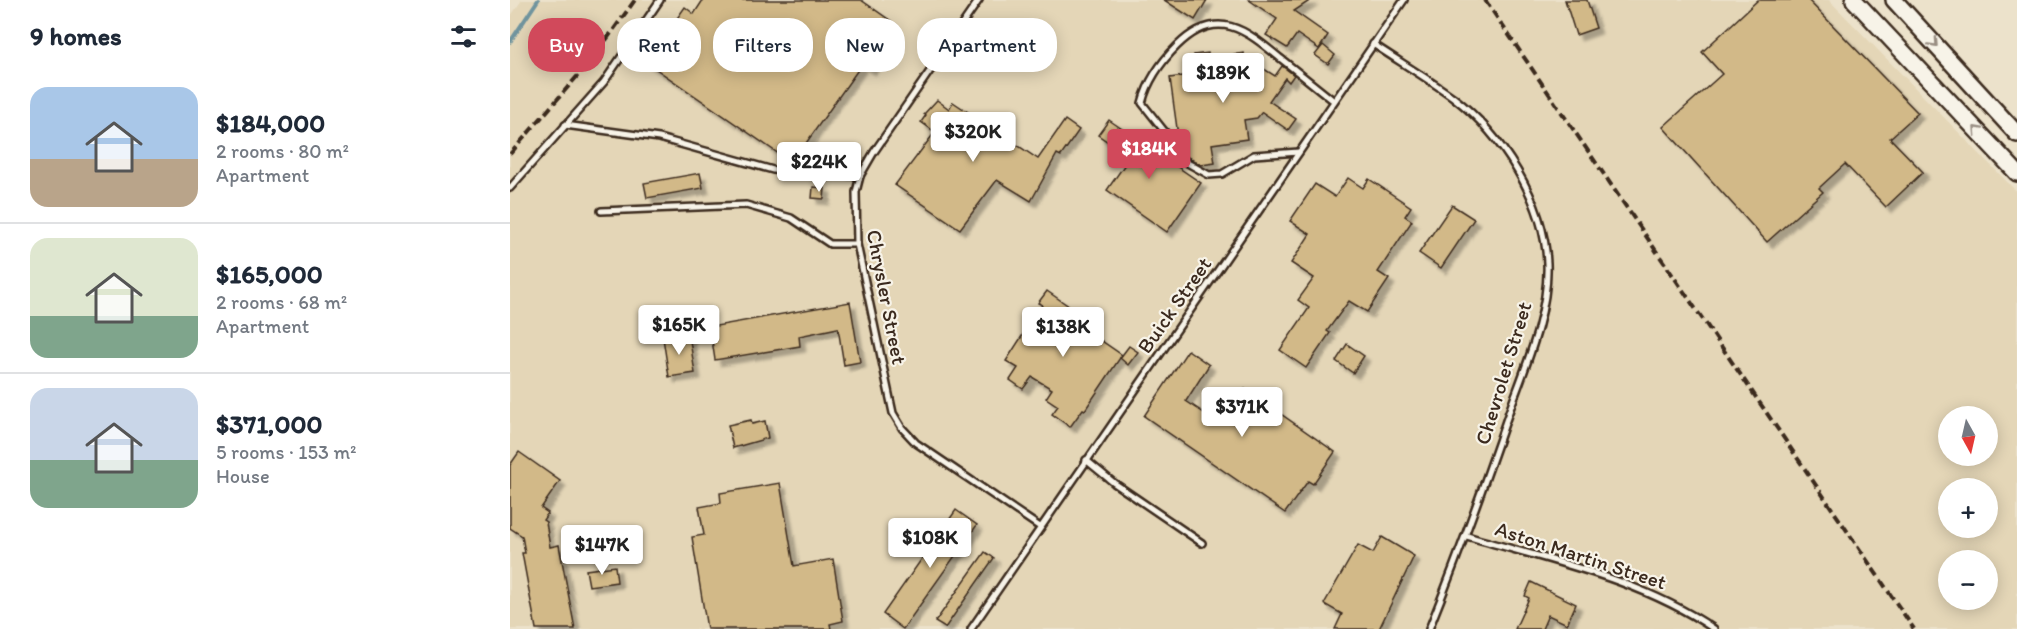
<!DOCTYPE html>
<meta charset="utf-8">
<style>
:root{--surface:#fff;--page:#f2f2f3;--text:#1f2937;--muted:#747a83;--line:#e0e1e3;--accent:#d1495b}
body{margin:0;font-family:Itim,sans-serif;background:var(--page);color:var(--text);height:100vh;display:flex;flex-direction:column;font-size:22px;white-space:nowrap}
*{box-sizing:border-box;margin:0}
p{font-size:20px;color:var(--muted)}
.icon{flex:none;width:33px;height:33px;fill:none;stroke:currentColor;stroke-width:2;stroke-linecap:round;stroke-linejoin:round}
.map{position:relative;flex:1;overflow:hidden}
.sheet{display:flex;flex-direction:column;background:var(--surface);width:510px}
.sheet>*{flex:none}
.guide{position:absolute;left:18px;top:18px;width:570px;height:54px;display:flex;gap:12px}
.needle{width:39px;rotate:172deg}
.controls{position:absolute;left:1428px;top:406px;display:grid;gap:12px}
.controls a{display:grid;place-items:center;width:60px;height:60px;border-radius:50%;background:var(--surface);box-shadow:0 3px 15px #0003;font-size:30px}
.price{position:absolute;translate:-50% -51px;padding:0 14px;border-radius:6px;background:#fff;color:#222;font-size:20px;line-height:39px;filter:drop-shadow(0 2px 3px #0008)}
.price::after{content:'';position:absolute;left:50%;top:36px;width:18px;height:14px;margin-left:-9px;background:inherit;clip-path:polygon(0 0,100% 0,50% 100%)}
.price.selected{background:var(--accent);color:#fff}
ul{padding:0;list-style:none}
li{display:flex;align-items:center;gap:18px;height:150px;padding:0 30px}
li+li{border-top:2px solid var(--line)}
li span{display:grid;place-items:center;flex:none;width:168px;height:120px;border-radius:18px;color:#555}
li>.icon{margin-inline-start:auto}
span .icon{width:72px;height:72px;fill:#fffc;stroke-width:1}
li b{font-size:26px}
h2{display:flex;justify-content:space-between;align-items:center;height:72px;padding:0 30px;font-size:26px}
.chip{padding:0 21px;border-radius:24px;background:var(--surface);box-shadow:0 3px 15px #0003;font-size:21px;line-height:54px}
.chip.selected{background:var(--accent);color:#fff}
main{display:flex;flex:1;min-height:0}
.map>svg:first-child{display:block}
</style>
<main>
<section class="sheet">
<h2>9 homes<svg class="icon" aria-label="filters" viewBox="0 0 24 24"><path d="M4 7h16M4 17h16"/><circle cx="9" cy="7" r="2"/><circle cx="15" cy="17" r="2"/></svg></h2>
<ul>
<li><span style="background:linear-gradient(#a9c7e8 60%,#b9a48a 0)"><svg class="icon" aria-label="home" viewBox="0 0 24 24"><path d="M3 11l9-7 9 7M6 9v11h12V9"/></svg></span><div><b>$184,000</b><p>2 rooms · 80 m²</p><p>Apartment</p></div></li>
<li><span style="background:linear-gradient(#dfe7d0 65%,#7fa58c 0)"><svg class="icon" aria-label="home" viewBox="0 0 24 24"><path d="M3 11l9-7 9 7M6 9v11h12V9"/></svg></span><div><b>$165,000</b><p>2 rooms · 68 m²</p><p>Apartment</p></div></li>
<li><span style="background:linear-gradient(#c9d6e8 60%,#7fa58c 0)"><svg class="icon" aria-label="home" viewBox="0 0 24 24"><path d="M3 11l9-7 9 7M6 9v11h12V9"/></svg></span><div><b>$371,000</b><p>5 rooms · 153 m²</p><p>House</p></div></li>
</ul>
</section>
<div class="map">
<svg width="1507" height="629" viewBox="0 0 1507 629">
<defs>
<filter id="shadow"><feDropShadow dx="5.5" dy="5.5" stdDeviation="1.5" flood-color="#0004"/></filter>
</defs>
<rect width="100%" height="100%" fill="#ece2cb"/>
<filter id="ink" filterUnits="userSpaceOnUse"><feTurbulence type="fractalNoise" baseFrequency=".0167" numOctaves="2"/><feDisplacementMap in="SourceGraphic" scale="12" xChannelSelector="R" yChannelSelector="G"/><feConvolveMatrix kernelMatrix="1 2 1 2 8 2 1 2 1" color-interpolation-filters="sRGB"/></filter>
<g filter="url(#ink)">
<path fill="#e4d6b7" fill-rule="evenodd" d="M12,0H1319L1507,192V629H0V17ZM1438,417H1478V456H1438ZM1438,489H1478V528H1438ZM1438,561H1478V600H1438Z"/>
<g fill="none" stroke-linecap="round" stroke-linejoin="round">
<path stroke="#6f949e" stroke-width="4" d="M0,42L28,0"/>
</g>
<g fill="#d2b988" stroke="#3b2a1e" stroke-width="1.5" filter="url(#shadow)">
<path d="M193,0H351L381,21L374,31L383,37L360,69L352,64L282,163L136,62L175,7L184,14Z"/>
<path d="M654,0H697L685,20Z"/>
<path d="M739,0H801L784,11L818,35L809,49L787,34L777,48L756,35L767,19Z"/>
<path d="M1055,0H1077L1086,28L1066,35Z"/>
<path d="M1248,0H1298L1408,113L1380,138L1413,172L1376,207L1335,164L1309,188L1313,192L1257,242L1153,127L1212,74L1192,52Z"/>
<path d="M813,45L825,55L818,64L805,55Z"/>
<path d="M698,53V58L734,53L738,87L751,67L765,76L772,66L784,75L779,82L775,78L759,101L786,119L778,130L752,112L747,118L734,120L737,139L702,144L705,163L691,165L676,156L669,143L660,78L687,74L684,55Z"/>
<path d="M427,100L439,109L443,102L528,159L555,120L569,130L551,156L547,154L521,201L487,180L450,229L385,185L425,132L411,122L416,115L414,114Z"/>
<path d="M599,120L691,183L657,232L597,190L620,157L588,135Z"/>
<path d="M190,173L193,188L137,198L134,183Z"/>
<path d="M838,178L853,188L859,179L901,207L895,216L902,221L868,272L879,279L857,312L839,301L817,331L820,333L796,368L770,350L799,308L788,300L804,278L781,263L800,234L780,221L805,184L825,197Z"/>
<path d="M303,187L315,188L314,199L302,198Z"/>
<path d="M942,205L964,219L931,268L909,253Z"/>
<path d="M537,291L579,320L573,328L612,355L575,410L573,409L560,427L542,414L548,406L536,398L542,389L522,377L513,389L500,380L508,368L496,361L532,305L528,303Z"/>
<path d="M340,302L350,362L334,365L328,328L289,336L290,346L205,360L200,327Z"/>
<path d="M179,334L185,373L159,377L153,338Z"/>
<path d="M837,344L854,356L843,373L826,361Z"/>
<path d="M619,346L628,352L618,365L610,358Z"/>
<path d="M678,350L699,365L676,401L694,413L696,409L712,421L735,389L825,452L803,484L798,481L775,513L634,416Z"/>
<path d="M241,420L242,424L255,421L258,438L223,448L218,425Z"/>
<path d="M9,452L50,481L31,508L38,513L33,520L36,522L40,547L49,545L65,629H26L12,553H15L12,536L0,528V465Z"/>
<path d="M270,483L284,566L323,559L333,621L320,624L321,629H197L182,537L194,535L189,507L211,503L210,493Z"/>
<path d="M446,510L467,525L393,629L373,614Z"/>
<path d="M872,537L904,556L869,629H825L832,614L814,604L848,545L863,553Z"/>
<path d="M475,552L484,558L435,628L425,622Z"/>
<path d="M105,566L107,582L79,586L76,570Z"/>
<path d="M1021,582L1066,604L1057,624L1038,615L1032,629H1005L1019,598L1015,596Z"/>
</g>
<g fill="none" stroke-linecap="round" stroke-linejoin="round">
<defs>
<g id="service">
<path d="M469,0L364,152L350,176L346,192L347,244L383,413L392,428L406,443L530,527"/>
<path d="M863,44C890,62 917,78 943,97C992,135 1034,200 1037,263C1039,313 1016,365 999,412C974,485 948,557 919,629"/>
<path d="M55,125L149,138L263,170L350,176"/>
<path d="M789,152L744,155L712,174L699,175L672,160L663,142L632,103C638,80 650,63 667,46C707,6 736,30 770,58C788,72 806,87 824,101"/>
<path d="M0,188L94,82L150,0"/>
<path d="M91,211L236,205L281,218L320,244H347"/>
<path d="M576,460L604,483L692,543"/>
<path d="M957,536C1041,561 1131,579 1204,629"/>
<path d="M461,629L894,0"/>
</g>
<g id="secondary">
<path d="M1344,0L1507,173"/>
<path d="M1384,0L1507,134"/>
</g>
</defs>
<use href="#service" stroke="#3b2a1e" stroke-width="10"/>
<use href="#secondary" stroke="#3b2a1e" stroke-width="20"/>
<use href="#service" stroke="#f7f3e8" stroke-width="5"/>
<use href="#secondary" stroke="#f7f3e8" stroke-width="15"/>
<g stroke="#3b2a1e" stroke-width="4" stroke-dasharray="9 4.5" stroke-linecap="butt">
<path d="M975,0L1404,629"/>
<path d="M0,154L83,58L125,0"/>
</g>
</g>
<defs><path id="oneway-chevron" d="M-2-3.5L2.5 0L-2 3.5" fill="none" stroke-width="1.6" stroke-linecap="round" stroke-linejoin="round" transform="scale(1.5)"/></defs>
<g stroke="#998e83">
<use href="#oneway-chevron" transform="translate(1424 43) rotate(47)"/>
<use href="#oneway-chevron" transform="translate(1467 130) rotate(-133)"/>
</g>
</g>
<g text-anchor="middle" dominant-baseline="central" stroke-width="4.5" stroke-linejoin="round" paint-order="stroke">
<g font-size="21" fill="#3b2a1e" stroke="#f7f3e8">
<text transform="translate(377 297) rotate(79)">Chrysler Street</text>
<text transform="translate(664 305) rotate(-55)">Buick Street</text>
<text transform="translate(993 373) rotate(-73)">Chevrolet Street</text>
<text transform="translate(1071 555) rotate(18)">Aston Martin Street</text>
</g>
</g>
</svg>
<div class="controls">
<a><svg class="needle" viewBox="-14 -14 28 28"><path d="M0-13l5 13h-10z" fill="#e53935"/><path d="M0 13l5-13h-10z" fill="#747a83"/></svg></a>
<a>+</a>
<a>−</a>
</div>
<b class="price" style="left:713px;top:104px">$189K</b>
<b class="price" style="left:463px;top:163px">$320K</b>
<b class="price selected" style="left:639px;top:180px">$184K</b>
<b class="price" style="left:309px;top:193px">$224K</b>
<b class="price" style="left:169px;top:356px">$165K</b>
<b class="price" style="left:553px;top:358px">$138K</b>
<b class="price" style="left:732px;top:438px">$371K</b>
<b class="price" style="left:420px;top:569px">$108K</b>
<b class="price" style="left:92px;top:576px">$147K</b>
<div class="guide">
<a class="chip selected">Buy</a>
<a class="chip">Rent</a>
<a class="chip">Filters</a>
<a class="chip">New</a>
<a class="chip">Apartment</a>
</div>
</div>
</main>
